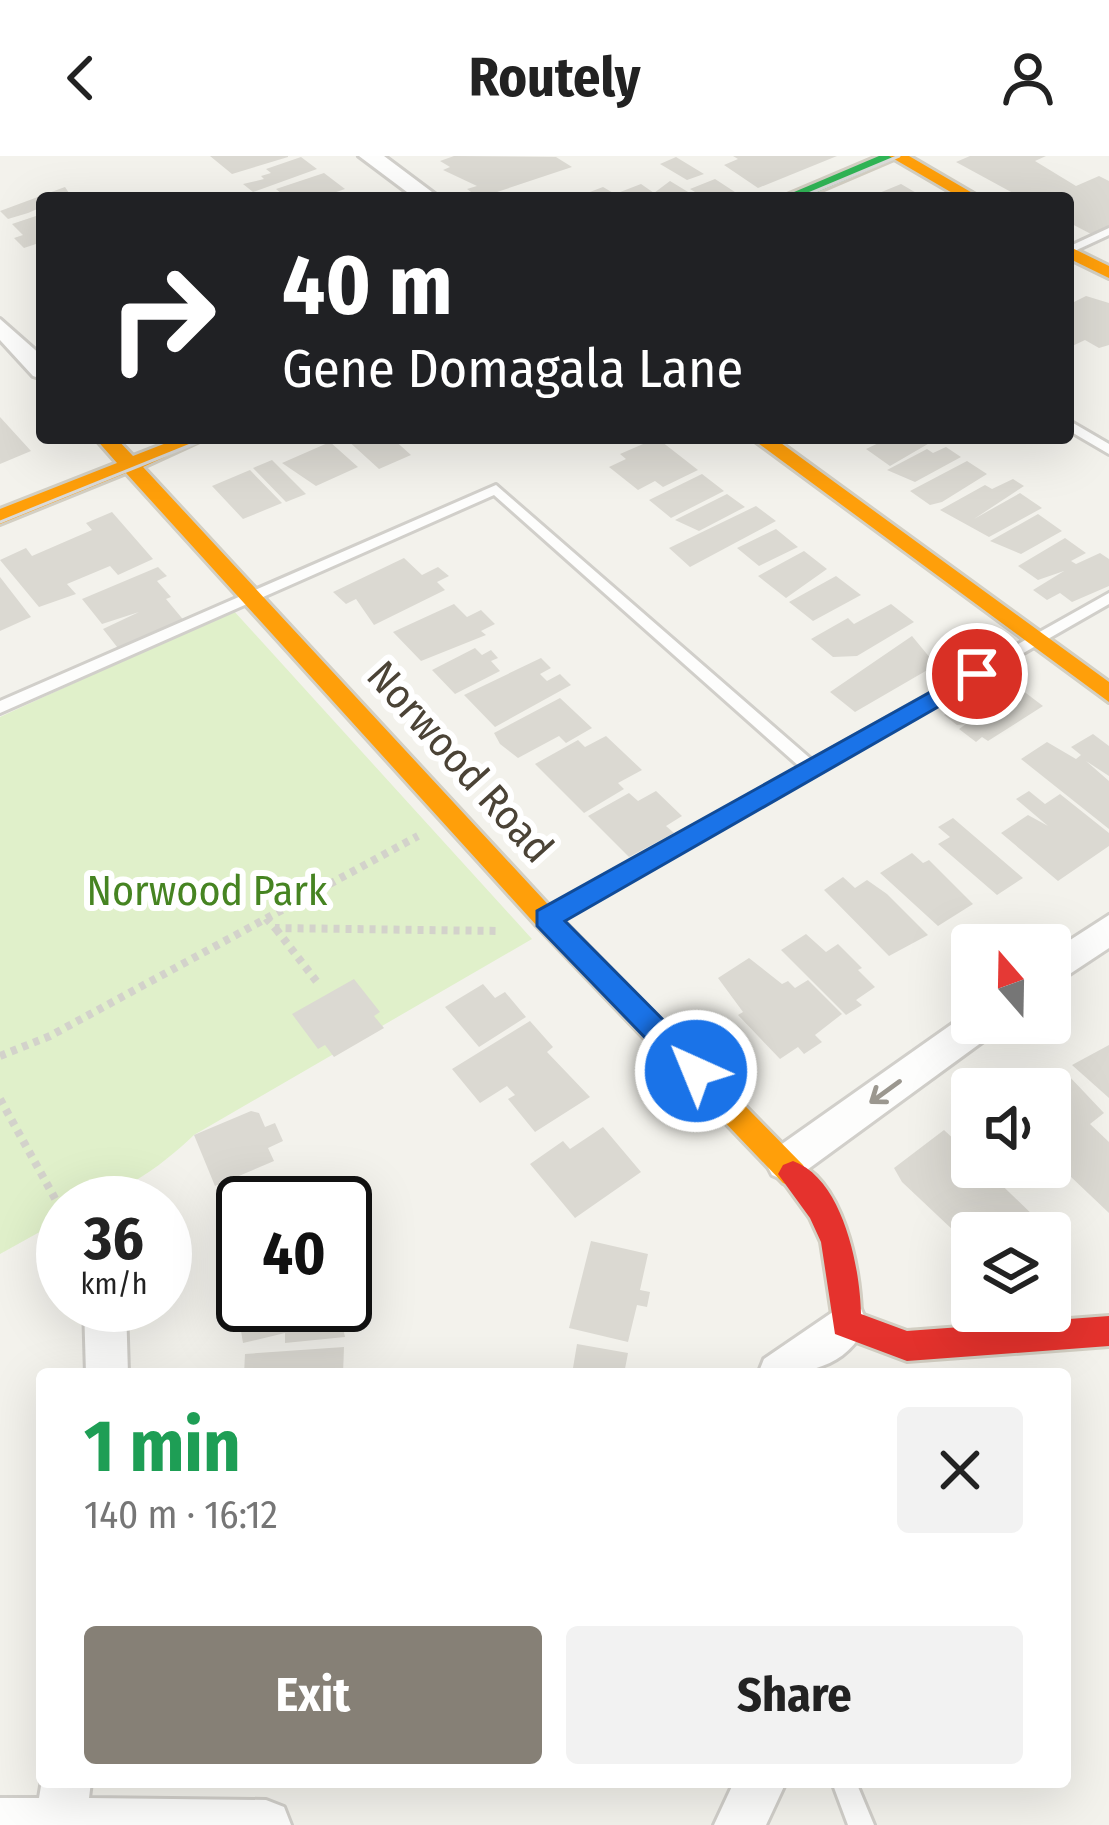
<!DOCTYPE html>
<meta charset="utf-8">
<style>
:root{--surface:#fff;--page:#f2f2f2;--text:#222;--muted:#767676;--accent:#868076}
body{margin:0;font-family:"Fira Sans Condensed",sans-serif;background:var(--page);color:var(--text);height:100vh;display:flex;flex-direction:column;font-size:45px;white-space:nowrap}
*{box-sizing:border-box;margin:0}
p{font-size:39px;color:var(--muted)}
.icon{flex:none;width:66px;height:66px;fill:none;stroke:currentColor;stroke-width:2;stroke-linecap:round;stroke-linejoin:round}
.map{position:relative;flex:1;overflow:hidden}
.sheet{position:absolute;left:36px;top:1212px;width:1035px;height:420px;display:flex;flex-direction:column;background:var(--surface);border-radius:12px;box-shadow:0 12px 48px #0002}
.sheet>*{flex:none}
.guide{position:absolute;left:36px;top:36px;width:1038px;height:252px;border-radius:12px;box-shadow:0 12px 48px #0002;background:#202124;color:#fff;overflow:hidden}
.needle{width:78px;rotate:340deg}
.buttons{position:absolute;left:951px;top:768px;display:grid;gap:24px}
.buttons a{display:grid;place-items:center;width:120px;height:120px;border-radius:12px;background:var(--surface);box-shadow:0 12px 48px #0002;font-size:60px}
.speed{position:absolute;left:36px;top:1020px;display:flex;gap:24px;font-size:60px;font-weight:700;text-align:center}
.speed>*{display:grid;place-content:center;width:156px;height:156px;border-radius:50%;background:var(--surface);box-shadow:0 12px 48px #0002;line-height:1}
.speed small{font-size:30px;font-weight:400}
.speed .limit{border:6px solid #111;border-radius:18px;background:#fff;color:#111}
.pin{position:absolute;display:grid;place-items:center;width:102px;height:102px;color:#fff;margin:-51px;border:6px solid #fff;border-radius:50%;box-shadow:0 3px 12px #0007}
.me{position:absolute;width:132px;margin:-66px;rotate:316deg;stroke-linejoin:round;filter:drop-shadow(0 0 9px #0008)}
.turn{display:flex;align-items:center;gap:42px;height:252px;padding:0 48px;font-size:54px}
.turn .icon{width:156px;height:156px;stroke-width:2.5}
.turn b{display:block;font-size:84px;line-height:102px}
.round{display:grid;place-items:center;flex:none;width:126px;height:126px;border-radius:12px;background:var(--page)}
.headline{display:flex;align-items:center;justify-content:space-between;height:204px;padding:0 48px}
h1{font-size:72px;font-weight:700;line-height:90px;color:#1e9e55}
.cta{display:flex;gap:24px;margin-top:auto;padding:24px 48px}
.cta a{flex:1;height:138px;border-radius:12px;background:var(--accent);color:#fff;font-size:48px;font-weight:700;line-height:138px;text-align:center}
.cta a+a{background:var(--page);color:var(--text)}
header{display:flex;justify-content:space-between;align-items:center;height:156px;padding:0 48px;background:var(--surface);font-size:54px;font-weight:700}
.map>svg:first-child{display:block}
.green{fill:#e0f0ca}
.building{fill:#dbd9d2}
.lines{fill:none;stroke-linecap:round;stroke-linejoin:round}
.lane-casing{stroke:#d1cfca;stroke-width:6}
.street-casing{stroke:#d1cfca;stroke-width:6}
.fast-casing{stroke:#d3cfc3;stroke-width:6}
.slow-casing{stroke:#d3cfc3;stroke-width:6}
.jam-casing{stroke:#d3cfc3;stroke-width:6}
.path{stroke:#d3d2cb;stroke-width:8;stroke-dasharray:6 6;stroke-linecap:butt}
.lane{fill:#fdfdfc;fill-rule:evenodd}
.street{fill:#fdfdfc;fill-rule:evenodd}
.fast{fill:#30b455;fill-rule:evenodd}
.slow{fill:#ff9f0a;fill-rule:evenodd}
.jam{fill:#e5322d;fill-rule:evenodd}
.tram{stroke:#dadad9;stroke-width:3}
.oneway{stroke:#9b978f}
.route{fill:#1a73e8;stroke:#114b97;stroke-width:3}
.labels{text-anchor:middle;dominant-baseline:central;stroke-width:12;stroke-linejoin:round;paint-order:stroke}
.street-label{font-size:42px;fill:#4b4336;stroke:#fff}
.park-label{font-size:42px;fill:#468422;stroke:#fff}
</style>
<header><svg class="icon" aria-label="back" viewBox="0 0 24 24"><path d="M15 5l-7 7 7 7"/></svg>Routely<svg class="icon" aria-label="person" viewBox="0 0 24 24"><circle cx="12" cy="8" r="4"/><path d="M4 21q1-7 8-7t8 7"/></svg></header>
<div class="map">
<svg width="1109" height="1669" viewBox="0 0 1109 1669">
<rect width="100%" height="100%" fill="#f3f2ec"/>
<path class="green" d="M 233,454 L 532,783 L 194,979 C 159,1012 113,1047 63,1047 L 63,1063 L 0,1098 L 0,561 Z"/>
<path class="building" d="M 210,0 L 288,0 L 288,1 L 232,18 Z
M 454,0 L 556,1 L 572,11 L 479,42 L 467,33 L 477,30 L 443,14 L 450,11 L 440,5 Z
M 733,0 L 837,0 L 758,32 L 724,9 L 738,3 Z
M 970,0 L 1046,0 L 1035,5 L 1076,30 L 1099,20 L 1109,25 L 1109,70 L 1091,78 L 1068,66 L 1068,42 L 1022,42 L 956,6 Z
M 301,1 L 317,13 L 253,36 L 243,28 L 264,23 L 261,20 L 271,17 L 266,13 Z
M 676,1 L 704,18 L 687,24 L 660,8 Z
M 324,17 L 345,33 L 319,42 L 271,42 L 282,38 L 276,33 Z
M 715,23 L 738,38 L 705,42 L 690,33 Z
M 670,25 L 698,42 L 574,42 L 603,31 L 615,38 L 641,28 L 654,37 Z
M 901,28 L 925,42 L 867,42 Z
M 65,31 L 71,40 L 42,42 L 42,51 L 28,57 L 8,63 L 0,55 Z
M 42,58 L 42,86 L 24,92 L 14,82 L 23,79 L 12,68 Z
M 1086,140 L 1109,147 L 1109,189 L 1099,192 L 1085,184 L 1068,192 L 1068,149 Z
M 0,261 L 31,295 L 0,308 Z
M 345,282 L 392,282 L 411,299 L 379,313 Z
M 657,282 L 698,314 L 663,331 L 655,325 L 638,334 L 609,311 L 626,303 L 620,298 Z
M 889,282 L 929,282 L 933,285 L 890,310 L 866,293 Z
M 330,286 L 358,311 L 316,330 L 282,307 Z
M 946,291 L 961,301 L 915,326 L 887,314 L 927,293 L 933,297 Z
M 272,304 L 306,338 L 286,346 L 253,312 Z
M 967,305 L 987,318 L 942,346 L 930,349 L 910,335 Z
M 250,314 L 282,347 L 243,363 L 212,330 Z
M 702,318 L 724,335 L 671,362 L 649,344 Z
M 1013,323 L 1024,330 L 974,363 L 1020,337 L 1042,352 L 989,381 L 940,354 L 985,329 L 992,333 Z
M 727,338 L 745,351 L 699,375 L 675,364 Z
M 756,350 L 776,365 L 690,411 L 669,392 Z
M 112,356 L 153,403 L 118,419 L 110,410 L 67,428 L 76,438 L 39,451 L 0,404 L 26,392 L 32,400 L 92,374 L 86,367 Z
M 1038,358 L 1062,375 L 1021,398 L 990,385 Z
M 776,373 L 798,391 L 759,410 L 737,392 Z
M 1065,382 L 1086,397 L 1071,405 L 1076,408 L 1100,397 L 1109,403 L 1109,430 L 1072,446 L 1060,437 L 1047,444 L 1033,434 L 1064,415 L 1038,424 L 1018,410 Z
M 804,395 L 827,413 L 786,442 L 758,420 Z
M 404,402 L 422,419 L 438,411 L 449,420 L 437,426 L 445,434 L 374,469 L 356,443 L 346,448 L 333,436 Z
M 158,411 L 167,420 L 157,425 L 171,441 L 166,443 L 186,467 L 121,496 L 103,473 L 139,456 L 102,468 L 82,443 Z
M 836,420 L 861,439 L 813,465 L 789,446 Z
M 0,421 L 31,461 L 0,475 Z
M 454,448 L 467,461 L 481,454 L 495,468 L 481,475 L 486,479 L 421,505 L 393,476 Z
M 891,448 L 914,466 L 857,500 L 833,501 L 811,483 L 848,462 L 854,468 Z
M 912,480 L 936,509 L 855,556 L 830,536 Z
M 475,492 L 482,499 L 491,494 L 498,502 L 491,505 L 500,515 L 455,538 L 432,514 Z
M 541,502 L 551,512 L 540,518 L 547,525 L 560,518 L 571,529 L 495,571 L 464,539 Z
M 998,516 L 1043,550 L 988,585 L 982,581 L 976,586 L 959,573 L 966,568 L 957,569 L 944,559 Z
M 560,542 L 592,572 L 566,587 L 559,580 L 518,602 L 500,588 L 494,577 Z
M 1093,578 L 1109,590 L 1109,620 L 1086,605 L 1109,625 L 1109,673 L 1021,603 L 1047,586 L 1076,603 L 1081,599 L 1071,591 Z
M 606,580 L 642,614 L 618,627 L 624,633 L 584,657 L 535,608 L 578,584 L 585,591 Z
M 656,635 L 682,660 L 666,670 L 674,677 L 629,701 L 588,660 L 629,637 L 638,645 Z
M 1029,635 L 1045,648 L 1060,638 L 1109,677 L 1109,690 L 1058,725 L 1001,677 L 1028,659 L 1048,670 L 1016,643 Z
M 953,662 L 1023,722 L 997,739 L 938,688 L 950,681 L 938,671 Z
M 912,697 L 923,707 L 929,704 L 973,748 L 938,770 L 880,717 Z
M 843,721 L 855,732 L 867,724 L 887,738 L 928,779 L 889,800 L 824,734 Z
M 806,778 L 826,796 L 838,788 L 862,812 L 858,814 L 875,831 L 856,844 L 862,849 L 846,859 L 781,794 Z
M 749,802 L 782,828 L 788,825 L 795,832 L 808,824 L 842,858 L 815,879 L 822,886 L 804,898 L 798,891 L 780,903 L 738,859 L 743,856 L 718,822 Z
M 354,823 L 380,856 L 374,860 L 384,872 L 334,901 L 325,889 L 318,893 L 292,858 Z
M 483,828 L 495,842 L 505,836 L 526,861 L 479,891 L 445,851 Z
M 530,865 L 553,891 L 547,896 L 590,941 L 535,976 L 508,943 L 515,939 L 507,930 L 480,947 L 452,913 Z
M 1109,889 L 1109,942 L 1072,909 Z
M 1067,918 L 1104,957 L 1090,968 L 1109,986 L 1109,1057 L 1050,1001 L 1050,933 L 1021,933 L 1037,921 L 1050,933 Z
M 251,955 L 259,957 L 265,971 L 275,967 L 283,985 L 268,992 L 274,1005 L 215,1030 L 194,979 Z
M 603,971 L 641,1016 L 575,1062 L 530,1008 L 563,985 L 570,993 Z
M 944,974 L 972,1000 L 972,1011 L 983,1011 L 1037,1063 L 1025,1077 L 972,1077 L 972,1092 L 902,1026 L 894,1012 Z
M 279,1027 L 283,1047 L 243,1047 L 243,1088 L 228,1092 L 219,1043 Z
M 591,1085 L 648,1098 L 640,1134 L 650,1136 L 647,1151 L 637,1149 L 628,1186 L 569,1172 Z
M 243,1113 L 243,1149 L 338,1149 L 345,1181 L 285,1187 L 285,1177 L 243,1187 L 231,1116 Z
M 577,1188 L 628,1197 L 624,1218 L 572,1218 Z
M 344,1191 L 343,1218 L 244,1218 L 245,1198 Z"/>
<g class="lines">
<defs>
<path id="lane" d="M 1109,72 L 1109,79 L 1068,98 L 1068,91 Z
M 1068,264 L 1109,288 L 1109,298 L 1068,274 Z
M 496,329 L 812,604 L 1109,437 L 1109,448 L 546,770 L 537,763 L 540,758 L 800,611 L 494,339 L 0,557 L 0,545 Z
M 832,1626 L 856,1626 L 874,1669 L 848,1669 Z"/>
<path id="street" d="M 359,0 L 384,0 L 440,42 L 415,42 Z
M 0,163 L 42,200 L 42,223 L 33,220 L 0,184 Z
M 1109,759 L 1109,792 L 1050,831 L 1050,797 Z
M 972,854 L 972,867 L 998,867 L 993,878 L 800,1019 L 786,1025 L 772,1019 L 766,1007 L 772,995 Z
M 846,1147 L 861,1153 L 867,1167 C 846,1215 802,1218 758,1218 L 764,1203 Z
M 84,1149 L 126,1149 L 128,1218 L 86,1218 Z
M 42,1624 L 91,1626 L 89,1642 L 266,1644 L 284,1651 L 291,1669 L 0,1669 L 0,1642 L 39,1642 Z
M 734,1626 L 786,1626 L 766,1669 L 714,1669 Z"/>
<path id="fast" d="M 879,0 L 901,0 L 803,42 L 780,42 Z"/>
<path id="slow" d="M 889,0 L 909,0 L 981,42 L 961,42 Z
M 1068,90 L 1109,110 L 1109,122 L 1068,102 Z
M 95,282 L 116,282 L 133,300 L 179,282 L 206,282 L 143,311 L 555,756 L 803,1009 L 808,1018 L 803,1027 L 793,1031 L 783,1027 L 537,770 L 126,317 L 0,368 L 0,353 L 117,307 Z
M 751,282 L 774,282 L 1109,526 L 1109,546 Z"/>
<path id="jam" d="M 793,1005 C 843,1023 860,1111 861,1158 L 907,1175 L 1109,1160 L 1109,1190 L 907,1205 L 835,1178 L 821,1086 L 810,1062 L 778,1018 L 783,1009 Z"/>
</defs>
<use href="#lane" class="lane-casing"/>
<use href="#street" class="street-casing"/>
<use href="#fast" class="fast-casing"/>
<use href="#slow" class="slow-casing"/>
<use href="#jam" class="jam-casing"/>
<path class="path" d="M 266,762 L 275,772 L 500,775
M 276,773 L 317,826
M 0,900 L 50,880 L 418,680
M 0,943 L 63,1057"/>
<use href="#lane" class="lane"/>
<use href="#street" class="street"/>
<use href="#fast" class="fast"/>
<use href="#slow" class="slow"/>
<use href="#jam" class="jam"/>
<path class="tram" d="M 799,42 L 899,0
M 0,366 L 208,282"/>
</g>
<defs><path id="oneway-shaft" d="M-6 0H5M1.5-3L5.5 0L1.5 3" fill="none" stroke-width="1.6" stroke-linecap="round" stroke-linejoin="round" transform="scale(3)"/></defs>
<use class="oneway" href="#oneway-shaft" transform="translate(885 936) rotate(144)"/>
<path class="route" d="M 977,510 L 985,512 L 985,524 L 565,765 L 706,907 L 706,924 L 686,924 L 537,770 L 537,755 Z"/>
<g class="labels">
<g class="street-label">
<text transform="translate(460 606) rotate(48)">Norwood Road</text>
</g>
<g class="park-label">
<text x="207" y="735">Norwood Park</text>
</g>
</g>
</svg>
<div class="buttons">
<a><svg class="needle" viewBox="-14 -14 28 28"><path d="M0-13l5 13h-10z" fill="#e53935"/><path d="M0 13l5-13h-10z" fill="#767676"/></svg></a>
<a><svg class="icon" aria-label="sound" viewBox="0 0 24 24"><path d="M4 9h4l5-4v14l-5-4H4zM17 9q2 3 0 6"/></svg></a>
<a><svg class="icon" aria-label="layers" viewBox="0 0 24 24"><path d="M12 4l9 5-9 5-9-5zM3 14l9 5 9-5"/></svg></a>
</div>
<div class="speed"><div>36<small>km/h</small></div><div class="limit">40</div></div>
<div class="pin" style="left:977px;top:518px;background:#d93025"><svg class="icon" aria-label="arrive" viewBox="0 0 24 24"><path d="M6 21V4h12l-3 4 3 4H6"/></svg></div>
<svg class="me" style="left:696px;top:915px" viewBox="-20 -20 40 40"><circle r="17" fill="#1a73e8" stroke="#fff" stroke-width="3"/><path d="M0-11L8 9 0 5-8 9z" fill="#fff"/></svg>
<div class="guide">
<div class="turn"><svg class="icon" aria-label="right" viewBox="0 0 24 24"><path d="M7 20v-9h11M14 6l5 5-5 5"/></svg><div><b>40 m</b>Gene Domagala Lane</div></div>
</div>
<section class="sheet">
<div class="headline"><div><h1>1 min</h1><p>140 m · 16:12</p></div><a class="round"><svg class="icon" aria-label="close" viewBox="0 0 24 24"><path d="M6 6l12 12M18 6L6 18"/></svg></a></div>
<div class="cta"><a>Exit</a><a>Share</a></div>
</section>
</div>
